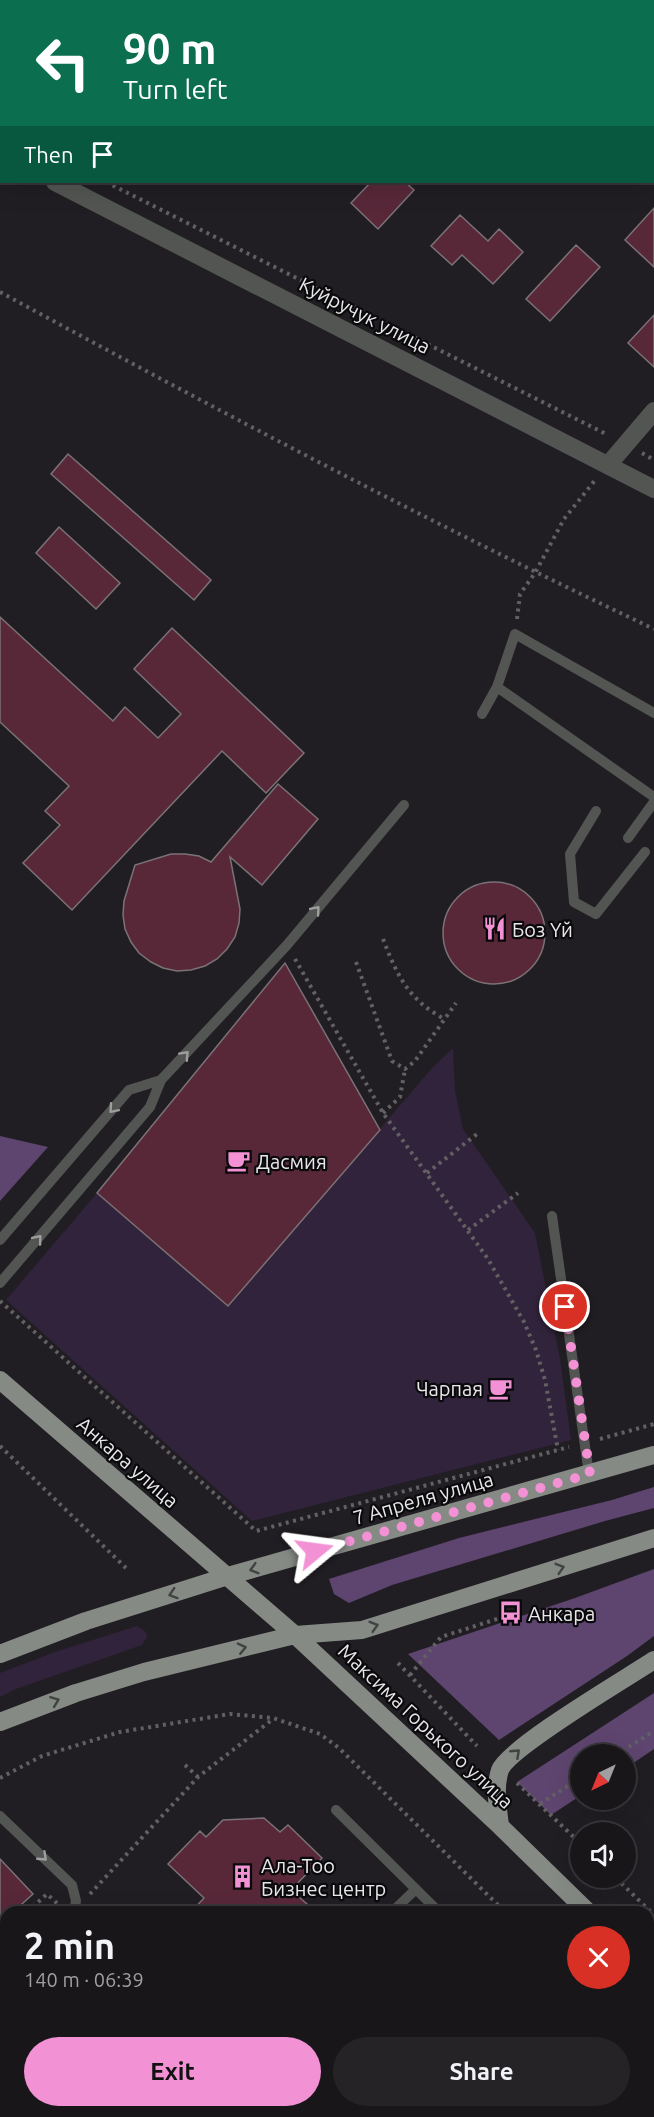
<!DOCTYPE html>
<meta charset="utf-8">
<style>
:root{--surface:#19161a;--page:#262327;--text:#f1f3f6;--muted:#9f9fa2;--line:#373539;--accent:#f391d5}
body{margin:0;font-family:Ubuntu,sans-serif;background:var(--page);color:var(--text);height:100vh;display:flex;flex-direction:column;font-size:22px;white-space:nowrap}
*{box-sizing:border-box;margin:0}
p{font-size:20px;color:var(--muted)}
.icon{flex:none;width:33px;height:33px;fill:none;stroke:currentColor;stroke-width:2;stroke-linecap:round;stroke-linejoin:round}
.map{position:relative;flex:1;overflow:hidden}
.drawer{position:absolute;left:0px;top:1906px;width:654px;height:212px;display:flex;flex-direction:column;background:var(--surface);border-radius:18px 18px 0 0;box-shadow:0 6px 24px #0002,0 0 0 2px var(--line)}
.drawer>*{flex:none}
.guide{position:absolute;left:0px;top:0px;width:654px;height:183px;box-shadow:0 6px 24px #0002,0 0 0 2px var(--line);background:#0b6e4f;color:#fff;overflow:hidden}
.needle{width:39px;rotate:223deg}
.buttons{position:absolute;left:570px;top:1744px;display:grid;gap:12px}
.buttons a{display:grid;place-items:center;width:66px;height:66px;border-radius:50%;background:var(--surface);box-shadow:0 6px 24px #0002,0 0 0 2px var(--line);font-size:30px}
.pin{position:absolute;display:grid;place-items:center;width:51px;height:51px;color:#fff;margin:-26px;border:3px solid #fff;border-radius:50%;box-shadow:0 2px 6px #0007}
.me{position:absolute;width:66px;margin:-33px;rotate:74deg;stroke-linejoin:round;filter:drop-shadow(0 0 4px #0008)}
.turn{display:flex;align-items:center;gap:21px;height:126px;padding:0 24px;font-size:27px}
.turn .icon{width:78px;height:78px;stroke-width:2.5}
.turn b{display:block;font-size:42px;line-height:51px}
.then{display:flex;align-items:center;height:57px;padding:0 24px;background:#0003;gap:12px;font-size:22px}
.round{display:grid;place-items:center;flex:none;width:63px;height:63px;border-radius:32px;background:var(--page)}
.head{display:flex;align-items:center;justify-content:space-between;height:102px;padding:0 24px}
h1{font-size:36px;font-weight:700;line-height:45px}
.primary-button{display:flex;gap:12px;margin-top:auto;padding:12px 24px}
.primary-button a{flex:1;height:69px;border-radius:36px;background:var(--accent);color:#111;font-size:24px;font-weight:700;line-height:69px;text-align:center}
.primary-button a+a{background:var(--page);color:var(--text)}
.map>svg:first-child{display:block}
.green{fill:#31233b}
.forest{fill:#5e456f}
.building{fill:#582839;stroke:#7b7275;stroke-width:1.5}
.lines{fill:none;stroke-linecap:round;stroke-linejoin:round}
.path{stroke:#636064;stroke-width:4;stroke-dasharray:3 4.5;stroke-linecap:butt}
.service{stroke:#525552;stroke-width:10}
.minor{stroke:#525552;stroke-width:18}
.tertiary{stroke:#525552;stroke-width:18}
.primary{stroke:#858a85;stroke-width:18}
.oneway{stroke:#9e9e9e}
.oneway2{stroke:#414342}
.route{stroke:#f391d5;stroke-width:10;stroke-dasharray:0 18}
.labels{text-anchor:middle;dominant-baseline:central;stroke-width:4.5;stroke-linejoin:round;paint-order:stroke}
.street-label{font-size:20px;fill:#e9e7ea;stroke:#0a090b}
.poi-label{font-size:20px;fill:#e9e7ea;stroke:#0a090b;text-anchor:start}
</style>
<div class="map">
<svg width="654" height="2117" viewBox="0 0 654 2117">
<rect width="100%" height="100%" fill="#211e23"/>
<path class="green" d="M 453,1048 L 455,1091 L 463,1129 L 535,1233 L 560,1359 L 571,1440 L 252,1521 L 6,1300 L 97,1193 L 228,1306 L 432,1068 Z
M 137,1626 L 146,1632 L 147,1637 L 142,1645 L 16,1689 L 0,1697 L 0,1673 L 55,1652 Z"/>
<path class="forest" d="M 0,1136 L 48,1147 L 0,1201 Z
M 654,1487 L 654,1508 L 605,1521 L 392,1585 L 349,1603 L 334,1594 L 329,1579 L 459,1538 L 612,1500 Z
M 654,1569 L 654,1636 L 627,1656 L 499,1740 L 408,1654 L 575,1598 Z
M 654,1693 L 654,1749 L 626,1768 L 626,1755 L 580,1755 L 580,1796 L 551,1815 L 517,1782 Z"/>
<path class="building" d="M 371,182 L 405,182 L 414,190 L 378,229 L 351,203 Z
M 654,208 L 654,267 L 625,240 Z
M 460,215 L 488,241 L 499,229 L 523,252 L 493,284 L 462,255 L 452,265 L 431,246 Z
M 576,245 L 600,267 L 550,321 L 526,299 Z
M 654,315 L 654,367 L 628,343 Z
M 68,454 L 211,580 L 194,600 L 51,474 Z
M 59,527 L 120,583 L 96,609 L 36,553 Z
M 0,617 L 113,721 L 125,707 L 158,738 L 181,714 L 134,669 L 172,628 L 304,753 L 266,793 L 222,751 L 72,910 L 23,863 L 60,825 L 45,811 L 69,786 L 0,722 Z
M 278,784 L 318,819 L 262,885 L 230,857 L 240,909 L 239,923 L 235,937 L 227,949 L 217,959 L 205,966 L 191,970 L 177,971 L 163,968 L 151,962 L 139,953 L 131,942 L 125,929 L 123,915 L 124,901 L 135,865 L 171,854 L 185,854 L 199,856 L 211,862 Z
M443 933a51 51 0 1 1 102 0a51 51 0 1 1-102 0Z
M 285,963 L 380,1130 L 228,1306 L 97,1193 Z
M 264,1818 L 280,1832 L 288,1825 L 322,1858 L 291,1890 L 316,1912 L 191,1912 L 204,1898 L 168,1864 L 200,1831 L 206,1837 L 223,1820 Z
M 0,1859 L 33,1894 L 13,1912 L 6,1912 L 6,1920 L 0,1925 Z"/>
<g class="lines">
<path class="path" d="M 0,128 L 2,129
M 106,182 L 608,435
M 0,292 C 215,409 432,524 654,629
M 642,453 L 654,460
M 517,619 L 520,594 L 535,573 L 564,519 L 596,479
M 383,939 C 392,962 401,985 420,1002 C 427,1009 436,1014 444,1019
M 295,959 L 383,1113 L 488,1259 L 524,1322 L 536,1350 L 545,1380 L 558,1450
M 356,962 L 392,1061 L 405,1069 L 415,1061 L 456,1003
M 383,1113 L 400,1097 L 405,1069
M 427,1173 L 477,1134
M 468,1230 L 518,1193
M 0,1301 L 256,1531 L 569,1447
M 600,1439 L 654,1424
M 0,1446 L 126,1568
M 398,1663 L 477,1746
M 410,1675 L 441,1637 L 500,1618
M 616,1755 L 654,1731
M 185,1765 L 198,1777
M 0,1778 L 42,1756 L 120,1732 L 230,1714 L 273,1718 L 320,1734 L 339,1748 L 505,1912
M 517,1783 L 580,1843
M 540,1804 L 580,1778
M 616,1878 L 654,1915
M 90,1894 L 198,1777 L 273,1719
M 27,1912 L 47,1894 L 60,1906
M 0,1939 L 6,1932
M 648,2054 L 654,2060"/>
<path class="service" d="M 497,687 L 654,797
M 482,714 L 497,687 L 515,634 L 654,713
M 596,811 L 570,854 L 574,902 L 596,914 L 645,852
M 628,838 L 654,802
M 552,1216 L 589,1474
M 0,1240 L 129,1090 L 161,1080
M 0,1283 L 150,1107 L 161,1080 L 287,945 L 404,805
M 336,1810 L 439,1912
M 0,1816 L 72,1885 L 76,1901 L 74,1912
M 392,1912 L 416,1889
M 0,1999 L 6,1992
M 648,2022 L 654,2016
M 0,2069 L 6,2075
M 45,2112 L 50,2117
M 558,2112 L 563,2117
M 642,2112 L 647,2117
M 393,2117 L 397,2112
M 485,2117 L 490,2112"/>
<path class="minor" d="M 353,0 L 355,2
M 467,2 L 470,2
M 652,154 L 654,156
M 608,465 L 654,411"/>
<path class="tertiary" d="M 0,153 L 2,154
M 55,182 L 654,489"/>
<path class="primary" d="M 0,1380 L 295,1635 L 500,1826 L 588,1912
M 0,1654 L 86,1621 L 228,1576 L 654,1455
M 0,1722 L 76,1693 L 144,1672 L 295,1635 L 362,1630 L 654,1538
M 500,1826 C 498,1808 494,1788 500,1770 C 509,1747 627,1678 654,1660
M 648,1972 L 654,1978"/>
</g>
<defs><path id="oneway-chevron" d="M-2-3.5L2.5 0L-2 3.5" fill="none" stroke-width="1.6" stroke-linecap="round" stroke-linejoin="round" transform="scale(1.5)"/></defs>
<g class="oneway">
<use href="#oneway-chevron" transform="translate(316 910) rotate(-50)"/>
<use href="#oneway-chevron" transform="translate(185 1055) rotate(-47)"/>
<use href="#oneway-chevron" transform="translate(113 1109) rotate(131)"/>
<use href="#oneway-chevron" transform="translate(38 1239) rotate(-50)"/>
<use href="#oneway-chevron" transform="translate(43 1857) rotate(43)"/>
</g>
<g class="oneway2">
<use href="#oneway-chevron" transform="translate(560 1568) rotate(-17)"/>
<use href="#oneway-chevron" transform="translate(254 1569) rotate(164)"/>
<use href="#oneway-chevron" transform="translate(173 1594) rotate(162)"/>
<use href="#oneway-chevron" transform="translate(374 1626) rotate(-17)"/>
<use href="#oneway-chevron" transform="translate(242 1648) rotate(-13)"/>
<use href="#oneway-chevron" transform="translate(55 1701) rotate(-21)"/>
<use href="#oneway-chevron" transform="translate(516 1753) rotate(-43)"/>
</g>
<g class="lines">
<path class="route" d="M 315,1551 L 590,1474 L 565,1307"/>
</g>
<defs>
<symbol id="restaurant-bare" viewBox="-9 -9 18 18"><path d="M-5-6h1v4h1v-4h1v4h1v-4h1v5L-1.5 .5V6h-2V.5L-5-1ZM5-6V6H3V1.5H1.5Q1.5-4 5-6Z" fill="#f391d5" stroke="#0a090b" stroke-width="2.5" paint-order="stroke"/></symbol>
<symbol id="cafe-bare" viewBox="-9 -9 18 18"><path d="M-5.5-4.5H6V0H3Q3 3.5 0 3.5H-2.5Q-5.5 3.5-5.5 0ZM3-3.2v2h1.7v-2ZM-6 4.5H4V6H-6Z" fill="#f391d5" stroke="#0a090b" stroke-width="2.5" paint-order="stroke"/></symbol>
<symbol id="bus-bare" viewBox="-9 -9 18 18"><path d="M-5-6H5V4H4V6H2V4H-2V6H-4V4H-5ZM-3.5-4V0h7V-4ZM-3.5 1.2v1.5H-2V1.2ZM2 1.2v1.5H3.5V1.2Z" fill="#f391d5" stroke="#0a090b" stroke-width="2.5" paint-order="stroke"/></symbol>
<symbol id="building-bare" viewBox="-9 -9 18 18"><path d="M-4-6H4V6H1V3H-1V6H-4ZM-2.5-4.3h1.7v1.8h-1.7ZM.8-4.3h1.7v1.8H.8ZM-2.5-1h1.7V.8h-1.7ZM.8-1h1.7V.8H.8Z" fill="#f391d5" stroke="#0a090b" stroke-width="2.5" paint-order="stroke"/></symbol>
</defs>
<g fill-rule="evenodd">
<use href="#restaurant-bare" x="478" y="912" width="33" height="33"/>
<use href="#cafe-bare" x="222" y="1144" width="33" height="33"/>
<use href="#cafe-bare" x="484" y="1372" width="33" height="33"/>
<use href="#bus-bare" x="494" y="1596" width="33" height="33"/>
<use href="#building-bare" x="226" y="1860" width="33" height="33"/>
</g>
<g class="labels">
<g class="street-label">
<text transform="translate(365 315) rotate(27)">Куйручук улица</text>
<text transform="translate(128 1462) rotate(41)">Анкара улица</text>
<text transform="translate(423 1498) rotate(-16)">7 Апреля улица</text>
<text transform="translate(426 1726) rotate(43)">Максима Горького улица</text>
</g>
<g class="poi-label">
<text x="512" y="929">Боз Үй</text>
<text x="256" y="1161">Дасмия</text>
<text x="483" y="1388" text-anchor="end">Чарпая</text>
<text x="528" y="1613">Анкара</text>
<text x="261" y="1865">Ала-Тоо<tspan x="261" dy="23">Бизнес центр</tspan></text>
</g>
</g>
</svg>
<div class="buttons">
<a><svg class="needle" viewBox="-14 -14 28 28"><path d="M0-13l5 13h-10z" fill="#e53935"/><path d="M0 13l5-13h-10z" fill="#9f9fa2"/></svg></a>
<a><svg class="icon" aria-label="sound" viewBox="0 0 24 24"><path d="M4 9h4l5-4v14l-5-4H4zM17 9q2 3 0 6"/></svg></a>
</div>
<div class="pin" style="left:565px;top:1307px;background:#d93025"><svg class="icon" aria-label="arrive" viewBox="0 0 24 24"><path d="M6 21V4h12l-3 4 3 4H6"/></svg></div>
<svg class="me" style="left:315px;top:1551px" viewBox="-20 -20 40 40"><path d="M0-17L14 15 0 8-14 15z" fill="#f391d5" stroke="#fff" stroke-width="4"/></svg>
<div class="guide">
<div class="turn"><svg class="icon" aria-label="left" viewBox="0 0 24 24"><path d="M17 20v-9H6M10 6l-5 5 5 5"/></svg><div><b>90 m</b>Turn left</div></div>
<div class="then">Then<svg class="icon" aria-label="arrive" viewBox="0 0 24 24"><path d="M6 21V4h12l-3 4 3 4H6"/></svg></div>
</div>
<section class="drawer">
<div class="head"><div><h1>2 min</h1><p>140 m · 06:39</p></div><a class="round" style="background:#d93025;color:#fff"><svg class="icon" aria-label="close" viewBox="0 0 24 24"><path d="M6 6l12 12M18 6L6 18"/></svg></a></div>
<div class="primary-button"><a>Exit</a><a>Share</a></div>
</section>
</div>
